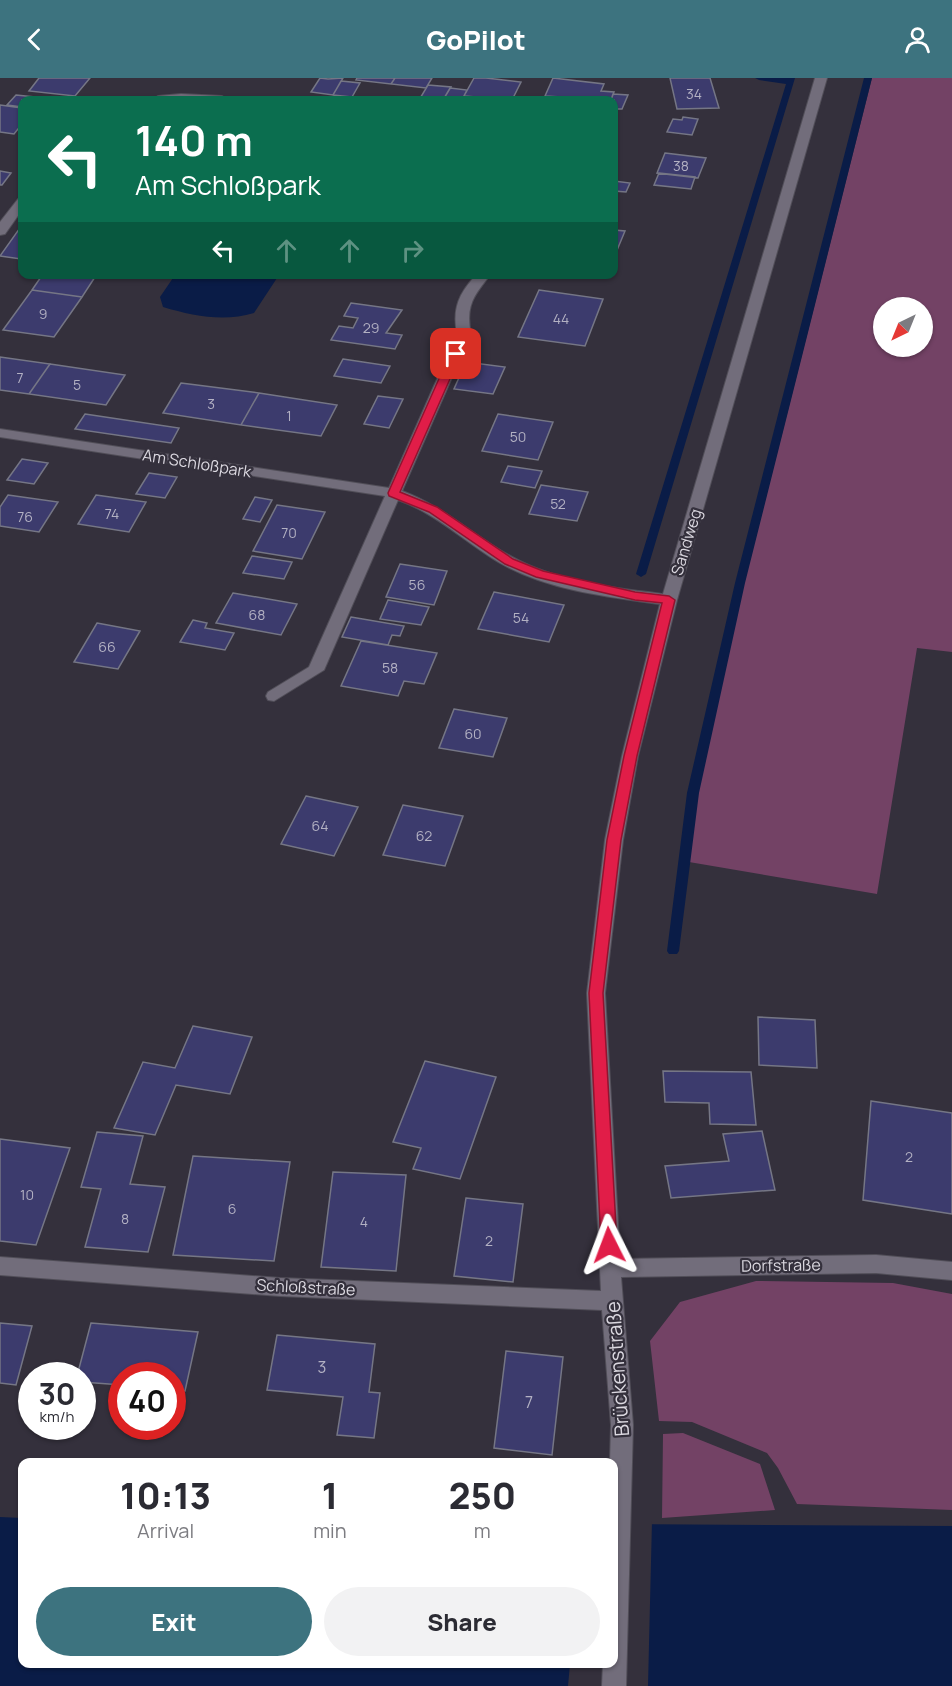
<!DOCTYPE html>
<meta charset="utf-8">
<style>
:root{--surface:#fff;--page:#f2f2f3;--text:#2b2b33;--muted:#7c7c81;--accent:#3d737f}
body{margin:0;font-family:Manrope,sans-serif;background:var(--page);color:var(--text);height:100vh;display:flex;flex-direction:column;font-size:22px;white-space:nowrap}
*{box-sizing:border-box;margin:0}
p{font-size:20px;color:var(--muted)}
.icon{flex:none;width:33px;height:33px;fill:none;stroke:currentColor;stroke-width:2;stroke-linecap:round;stroke-linejoin:round}
.map{position:relative;flex:1;overflow:hidden}
.side{position:absolute;left:18px;top:1380px;width:600px;height:210px;display:flex;flex-direction:column;background:var(--surface);border-radius:12px;box-shadow:0 2px 4px #0004}
.side>*{flex:none}
.top-card{position:absolute;left:18px;top:18px;width:600px;height:183px;border-radius:12px;box-shadow:0 2px 4px #0004;background:#0b6e4f;color:#fff;overflow:hidden}
.needle{width:39px;rotate:223deg}
.buttons{position:absolute;left:873px;top:219px;display:grid;gap:12px}
.buttons a{display:grid;place-items:center;width:60px;height:60px;border-radius:50%;background:var(--surface);box-shadow:0 2px 4px #0004;font-size:30px}
.speed{position:absolute;left:18px;top:1284px;display:flex;gap:12px;font-size:30px;font-weight:700;text-align:center}
.speed>*{display:grid;place-content:center;width:78px;height:78px;border-radius:50%;background:var(--surface);box-shadow:0 2px 4px #0004;line-height:1}
.speed small{font-size:15px;font-weight:400}
.speed .limit{border:9px solid #d22;background:#fff;color:#111}
.pin{position:absolute;display:grid;place-items:center;width:51px;height:51px;color:#fff;margin:-26px;border-radius:12px;box-shadow:0 3px 9px #0006}
.me{position:absolute;width:66px;margin:-33px;rotate:357deg;stroke-linejoin:round;filter:drop-shadow(0 0 4px #0008)}
.turn{display:flex;align-items:center;gap:21px;height:126px;padding:0 18px;font-size:27px}
.turn .icon{width:78px;height:78px;stroke-width:2.5}
.turn b{display:block;font-size:42px;line-height:51px}
.lanes{display:flex;align-items:center;height:57px;padding:0 18px;background:#0003;justify-content:center;gap:30px;direction:ltr}
.lanes .off{opacity:.35}
.eta{display:flex;justify-content:space-evenly;align-items:center;height:102px;text-align:center}
.eta b{font-size:36px;font-weight:800;line-height:42px}
.action{display:flex;gap:12px;margin-top:auto;padding:12px 18px}
.action a{flex:1;height:69px;border-radius:36px;background:var(--accent);color:#fff;font-size:24px;font-weight:800;line-height:69px;text-align:center}
.action a+a{background:var(--page);color:var(--text)}
header{display:flex;justify-content:space-between;align-items:center;height:78px;padding:0 18px;background:var(--accent);color:#fff;font-size:27px;font-weight:800}
.map>svg:first-child{display:block}
.green{fill:#734265;fill-rule:evenodd}
.water{fill:#0a1c47}
.pier{fill:#34303c}
.lines{fill:none;stroke-linecap:round;stroke-linejoin:round}
.stream{fill:#0a1c47;fill-rule:evenodd}
.building{fill:#3c3b6d;stroke:#757685;stroke-width:1.5}
.minor-casing{stroke:#514e58;stroke-width:2}
.minor{fill:#726d7b;fill-rule:evenodd}
.route{fill:#e11d48;stroke:#92132f;stroke-width:1.5}
.labels{text-anchor:middle;dominant-baseline:central;stroke-width:4.5;stroke-linejoin:round;paint-order:stroke}
.number-label{font-size:14px;fill:#b3b1c3}
.street-label{font-size:16px;fill:#dbd8e0;stroke:#34303c}
.near-number-label{font-size:16px;fill:#b3b1c3}
.near-street-label{font-size:20px;fill:#dbd8e0;stroke:#34303c}
</style>
<header><svg class="icon" aria-label="back" viewBox="0 0 24 24"><path d="M15 5l-7 7 7 7"/></svg>GoPilot<svg class="icon" aria-label="person" viewBox="0 0 24 24"><circle cx="12" cy="8" r="4"/><path d="M4 21q1-7 8-7t8 7"/></svg></header>
<div class="map">
<svg width="952" height="1608" viewBox="0 0 952 1608">
<rect width="100%" height="100%" fill="#34303c"/>
<path class="green" d="M 872,0 L 952,0 L 952,574 L 917,570 L 877,816 L 689,784 L 697,718 L 744,506 ZM 884,230 L 922,230 L 922,268 L 884,268 Z
M 756,1203 L 893,1205 L 952,1216 L 952,1432 L 797,1426 L 778,1390 L 767,1375 L 692,1344 L 659,1343 L 650,1263 L 680,1224 Z
M 683,1355 L 760,1386 L 775,1432 L 662,1440 L 663,1356 Z"/>
<path class="water" d="M 175,197 L 175,196 L 279,197 L 254,235 C 224,244 193,238 163,229 L 160,219 Z
M 0,1439 L 22,1440 L 22,1586 L 614,1586 L 614,1446 L 952,1448 L 952,1608 L 0,1608 Z"/>
<path class="pier" d="M 614,1443 L 652,1443 L 648,1608 L 568,1608 L 570,1586 L 614,1586 Z"/>
<g class="lines">
<path class="stream" d="M 755,0 L 795,0 L 646,496 L 641,499 L 636,496 L 786,6 L 759,2 Z
M 864,0 L 872,0 L 745,505 L 699,715 L 679,873 L 677,876 L 669,876 L 667,873 L 687,715 L 735,505 Z"/>
</g>
<path class="building" d="M 39,0 L 90,0 L 75,18 L 29,13 Z
M 320,0 L 328,1 L 343,0 L 333,17 L 311,14 Z
M 357,0 L 395,0 L 391,6 L 356,2 Z
M 395,0 L 432,0 L 426,10 L 391,6 Z
M 474,0 L 486,0 L 521,4 L 512,22 L 464,18 Z
M 553,0 L 604,6 L 601,13 L 614,14 L 611,22 L 545,18 Z
M 670,0 L 710,0 L 719,30 L 677,31 Z
M 341,3 L 360,5 L 352,19 L 333,17 Z
M 428,7 L 451,9 L 443,22 L 419,22 Z
M 450,10 L 467,12 L 464,18 L 472,19 L 470,22 L 443,22 Z
M 613,16 L 628,17 L 622,31 L 614,31 L 614,22 L 611,22 Z
M 16,17 L 55,21 L 22,22 L 22,29 L 7,27 Z
M 0,27 L 22,30 L 22,46 L 14,56 L 0,54 Z
M 683,39 L 698,41 L 692,57 L 667,54 L 673,41 L 682,42 Z
M 665,75 L 706,80 L 698,100 L 657,95 Z
M 0,93 L 11,95 L 2,107 L 0,107 Z
M 659,95 L 695,99 L 691,111 L 654,107 Z
M 614,103 L 630,105 L 626,114 L 614,113 Z
M 22,147 L 22,179 L 21,181 L 0,178 Z
M 614,152 L 625,153 L 615,177 L 614,177 Z
M 43,196 L 97,196 L 82,219 L 32,212 Z
M 32,212 L 82,219 L 54,259 L 3,252 Z
M 539,212 L 603,221 L 585,268 L 518,259 Z
M 351,225 L 402,232 L 386,255 L 402,257 L 395,271 L 331,262 L 339,248 L 353,250 L 358,240 L 344,238 Z
M 0,279 L 50,286 L 29,316 L 0,312 Z
M 343,281 L 390,288 L 381,305 L 334,298 Z
M 466,284 L 505,289 L 493,316 L 454,311 Z
M 50,286 L 125,297 L 106,327 L 29,316 Z
M 181,305 L 259,315 L 241,347 L 163,335 Z
M 259,315 L 337,327 L 321,358 L 241,347 Z
M 378,318 L 403,321 L 389,350 L 364,346 Z
M 85,336 L 179,350 L 171,365 L 75,351 Z
M 498,336 L 553,344 L 538,382 L 482,373 Z
M 22,381 L 48,385 L 34,406 L 7,402 Z
M 508,388 L 542,393 L 535,410 L 501,404 Z
M 149,395 L 177,399 L 165,420 L 136,416 Z
M 541,407 L 588,414 L 577,443 L 529,436 Z
M 8,417 L 58,424 L 39,454 L 0,448 L 0,429 Z
M 96,417 L 146,424 L 129,454 L 78,446 Z
M 255,419 L 272,422 L 260,444 L 243,441 Z
M 277,427 L 325,434 L 302,481 L 253,473 Z
M 252,478 L 292,484 L 284,501 L 243,495 Z
M 400,486 L 447,493 L 434,527 L 386,519 Z
M 494,514 L 564,527 L 549,564 L 478,551 Z
M 233,515 L 297,526 L 281,557 L 216,545 Z
M 388,522 L 429,529 L 421,547 L 380,541 Z
M 351,539 L 404,548 L 400,558 L 392,557 L 388,567 L 342,559 Z
M 193,542 L 207,545 L 205,550 L 234,555 L 225,572 L 180,564 Z
M 97,545 L 140,553 L 118,591 L 74,584 Z
M 361,563 L 437,575 L 424,606 L 404,603 L 398,618 L 341,608 Z
M 454,631 L 507,640 L 493,679 L 439,670 Z
M 306,718 L 358,729 L 334,778 L 281,766 Z
M 403,727 L 463,738 L 445,788 L 383,777 Z
M 758,939 L 815,942 L 817,990 L 759,987 Z
M 193,948 L 252,959 L 230,1016 L 176,1007 L 155,1057 L 114,1050 L 143,984 L 175,990 Z
M 425,983 L 496,999 L 460,1101 L 413,1091 L 421,1070 L 393,1064 Z
M 663,993 L 751,994 L 756,1047 L 710,1046 L 709,1025 L 665,1024 Z
M 871,1023 L 952,1035 L 952,1136 L 863,1122 Z
M 762,1053 L 775,1112 L 671,1120 L 665,1088 L 729,1083 L 723,1056 Z
M 97,1054 L 143,1058 L 130,1106 L 165,1109 L 148,1174 L 85,1169 L 101,1111 L 81,1109 Z
M 0,1061 L 70,1070 L 36,1167 L 0,1163 Z
M 193,1078 L 290,1084 L 274,1183 L 173,1177 Z
M 333,1094 L 406,1097 L 396,1193 L 321,1189 Z
M 466,1120 L 523,1126 L 513,1204 L 454,1198 Z
M 0,1245 L 32,1248 L 16,1307 L 0,1305 Z
M 91,1245 L 198,1254 L 185,1313 L 172,1312 L 172,1298 L 122,1298 L 122,1307 L 82,1304 L 82,1298 L 77,1298 Z
M 277,1257 L 375,1266 L 369,1314 L 380,1315 L 374,1360 L 337,1357 L 343,1319 L 267,1312 Z
M 506,1273 L 563,1279 L 552,1377 L 494,1370 Z"/>
<g class="lines">
<defs>
<path id="minor" d="M 815,0 L 827,0 L 677,522 L 638,678 L 623,762 L 605,915 L 620,1181 L 876,1177 L 952,1184 L 952,1202 L 876,1195 L 621,1199 L 633,1347 L 626,1608 L 602,1608 L 603,1586 L 614,1586 L 614,1384 L 610,1384 L 611,1347 L 602,1232 L 280,1218 L 0,1197 L 0,1179 L 280,1200 L 601,1213 L 587,915 L 605,762 L 622,678 L 660,526 C 607,519 547,512 500,485 C 466,465 436,435 398,422 L 324,592 L 274,623 L 268,622 L 266,618 L 268,614 L 309,589 L 385,418 L 0,359 L 0,351 L 389,410 L 457,256 C 452,230 459,215 477,196 L 491,196 C 474,217 465,228 471,256 L 402,413 C 443,428 474,458 512,479 C 558,504 612,510 663,516 Z
M 181,16 L 222,18 L 228,22 L 152,22 L 158,18 Z
M 22,120 L 22,132 L 5,156 L 0,157 L 0,144 L 18,121 Z"/>
</defs>
<use href="#minor" class="minor-casing"/>
<use href="#minor" class="minor"/>
</g>
<path class="route" d="M 456,273 L 461,276 L 400,414 L 437,429 L 513,481 L 543,493 L 635,514 L 669,518 L 675,522 L 637,678 L 621,762 L 603,915 L 617,1167 L 615,1172 L 604,1172 L 601,1167 L 589,915 L 607,762 L 624,678 L 662,525 L 635,522 L 536,499 L 505,486 L 429,434 L 389,418 L 388,415 L 450,276 Z"/>
<g class="labels">
<g class="number-label">
<text x="694" y="15">34</text>
<text x="681" y="87">38</text>
<text x="43" y="235">9</text>
<text x="561" y="240">44</text>
<text x="371" y="249">29</text>
<text x="20" y="299">7</text>
<text x="77" y="306">5</text>
<text x="211" y="325">3</text>
<text x="289" y="337">1</text>
<text x="518" y="358">50</text>
<text x="558" y="425">52</text>
<text x="112" y="435">74</text>
<text x="25" y="438">76</text>
<text x="289" y="454">70</text>
<text x="417" y="506">56</text>
<text x="257" y="536">68</text>
<text x="521" y="539">54</text>
<text x="107" y="568">66</text>
<text x="390" y="589">58</text>
<text x="473" y="655">60</text>
<text x="320" y="747">64</text>
<text x="424" y="757">62</text>
<text x="909" y="1078">2</text>
<text x="27" y="1116">10</text>
<text x="232" y="1130">6</text>
<text x="125" y="1140">8</text>
<text x="364" y="1143">4</text>
<text x="489" y="1162">2</text>
</g>
<g class="street-label">
<text transform="translate(197 385) rotate(9)">Am Schloßpark</text>
<text transform="translate(686 464) rotate(-73)">Sandweg</text>
<text transform="translate(781 1187) rotate(-1)">Dorfstraße</text>
<text transform="translate(306 1209) rotate(3)">Schloßstraße</text>
</g>
<g class="near-number-label">
<text x="322" y="1289">3</text>
<text x="529" y="1324">7</text>
</g>
<g class="near-street-label">
<text transform="translate(617 1291) rotate(-94)">Brückenstraße</text>
</g>
</g>
</svg>
<div class="buttons">
<a><svg class="needle" viewBox="-14 -14 28 28"><path d="M0-13l5 13h-10z" fill="#e53935"/><path d="M0 13l5-13h-10z" fill="#7c7c81"/></svg></a>
</div>
<div class="speed"><div>30<small>km/h</small></div><div class="limit">40</div></div>
<div class="pin" style="left:456px;top:276px;background:#d93025"><svg class="icon" aria-label="arrive" viewBox="0 0 24 24"><path d="M6 21V4h12l-3 4 3 4H6"/></svg></div>
<svg class="me" style="left:609px;top:1167px" viewBox="-20 -20 40 40"><path d="M0-17L14 15 0 8-14 15z" fill="#e11d48" stroke="#fff" stroke-width="4"/></svg>
<div class="top-card">
<div class="turn"><svg class="icon" aria-label="left" viewBox="0 0 24 24"><path d="M17 20v-9H6M10 6l-5 5 5 5"/></svg><div><b>140 m</b>Am Schloßpark</div></div>
<div class="lanes"><svg class="icon" aria-label="left" viewBox="0 0 24 24"><path d="M17 20v-9H6M10 6l-5 5 5 5"/></svg><svg class="icon off" aria-label="ahead" viewBox="0 0 24 24"><path d="M12 20V5M6 11l6-6 6 6"/></svg><svg class="icon off" aria-label="ahead" viewBox="0 0 24 24"><path d="M12 20V5M6 11l6-6 6 6"/></svg><svg class="icon off" aria-label="right" viewBox="0 0 24 24"><path d="M7 20v-9h11M14 6l5 5-5 5"/></svg></div>
</div>
<section class="side">
<div class="eta">
<div><b>10:13</b><p>Arrival</p></div>
<div><b>1</b><p>min</p></div>
<div><b>250</b><p>m</p></div>
</div>
<div class="action"><a>Exit</a><a>Share</a></div>
</section>
</div>
